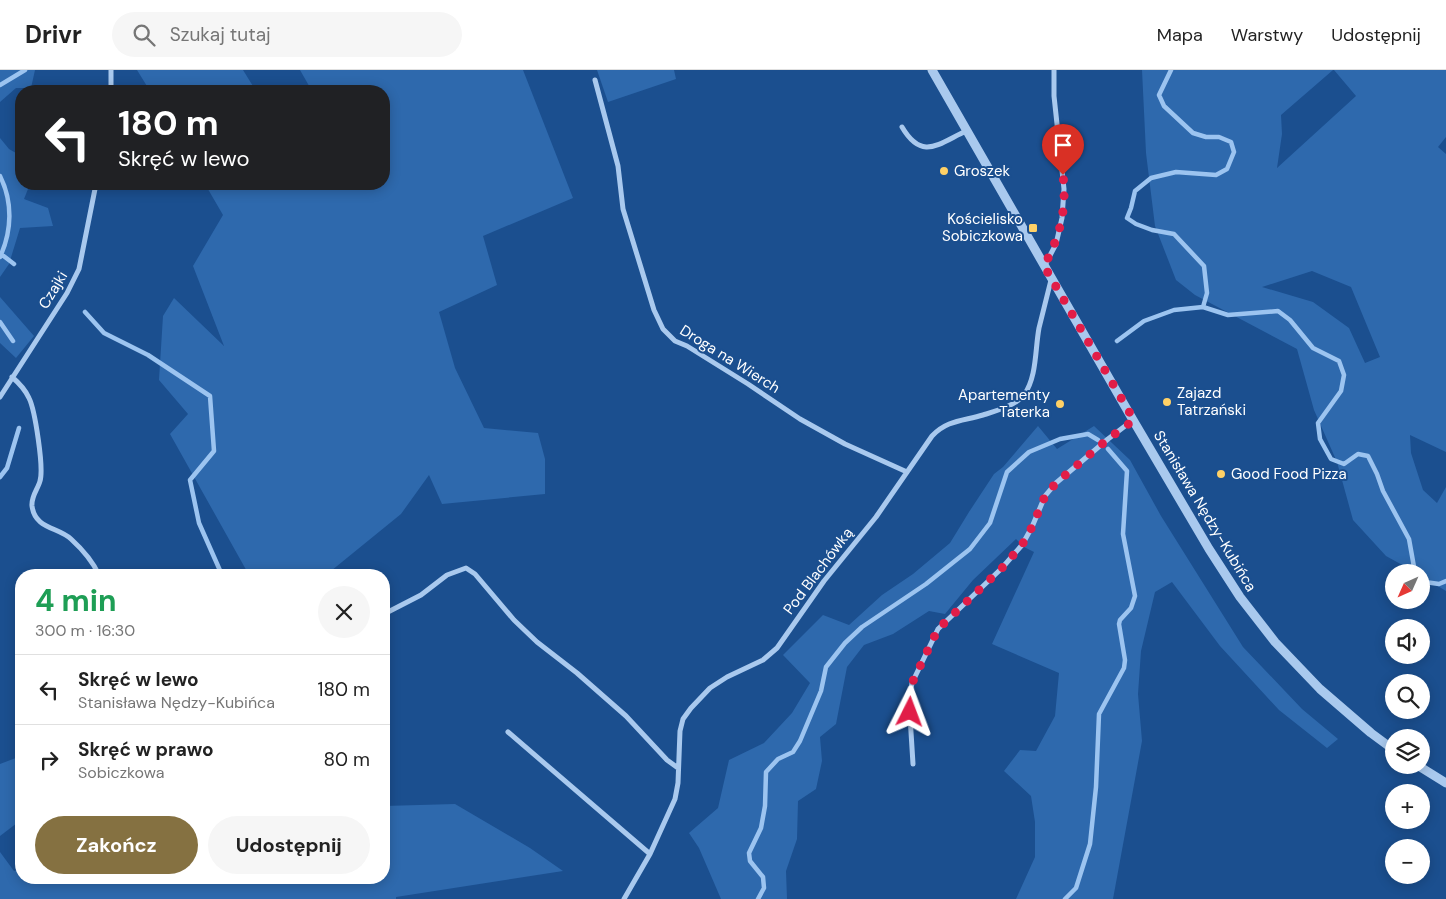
<!DOCTYPE html>
<html lang="pl">
<meta charset="utf-8">
<style>
:root{--surface:#fff;--page:#f6f6f6;--text:#222;--muted:#767676;--line:#e0e0e0;--accent:#857141}
body{margin:0;font-family:"DM Sans",sans-serif;background:var(--page);color:var(--text);height:100vh;display:flex;flex-direction:column;font-size:19px;white-space:nowrap}
*{box-sizing:border-box;margin:0}
p{font-size:16px;color:var(--muted)}
.icon{flex:none;width:28px;height:28px;fill:none;stroke:currentColor;stroke-width:2;stroke-linecap:round;stroke-linejoin:round}
.map{position:relative;flex:1;overflow:hidden}
.details{position:absolute;left:15px;top:499px;width:375px;height:315px;display:flex;flex-direction:column;background:var(--surface);border-radius:20px;box-shadow:0 2px 12px #0003}
.details>*{flex:none}
.hud{position:absolute;left:15px;top:15px;width:375px;height:105px;border-radius:20px;box-shadow:0 2px 12px #0003;background:#202124;color:#fff;overflow:hidden}
.needle{width:32px;rotate:225deg}
.buttons{position:absolute;left:1385px;top:494px;display:grid;gap:10px}
.buttons a{display:grid;place-items:center;width:45px;height:45px;border-radius:50%;background:var(--surface);box-shadow:0 2px 12px #0003;font-size:25px}
.pin{position:absolute;display:grid;place-items:center;width:42px;height:42px;color:#fff;margin:-51px -21px;border-radius:50% 50% 50% 0;rotate:-45deg;box-shadow:0 0 5px #0007}
.pin .icon{rotate:45deg}
.me{position:absolute;width:55px;margin:-28px;rotate:3deg;stroke-linejoin:round;filter:drop-shadow(0 0 4px #0008)}
.turn{display:flex;align-items:center;gap:18px;height:105px;padding:0 20px;font-size:22px}
.turn .icon{width:65px;height:65px;stroke-width:2.5}
.turn b{display:block;font-size:35px;line-height:42px}
.round{display:grid;place-items:center;flex:none;width:52px;height:52px;border-radius:26px;background:var(--page)}
.head{display:flex;align-items:center;justify-content:space-between;height:85px;padding:0 20px}
h1{font-size:30px;font-weight:700;line-height:38px;color:#1e9e55}
.cta{display:flex;gap:10px;margin-top:auto;padding:10px 20px}
.cta a{flex:1;height:58px;border-radius:30px;background:var(--accent);color:#fff;font-size:20px;font-weight:700;line-height:58px;text-align:center}
.cta a+a{background:var(--page);color:var(--text)}
ul{padding:0;list-style:none}
li{display:flex;align-items:center;gap:15px;height:70px;padding:0 20px;border-top:1px solid var(--line)}
li div{flex:1}
li b{display:block;font-size:19px}
li em{font-style:normal}
header{display:flex;align-items:center;gap:30px;box-sizing:border-box;height:70px;padding:0 25px;background:var(--surface);border-bottom:1px solid var(--line)}
header strong{font-size:24px}
nav{display:flex;gap:28px;margin-inline-start:auto;font-size:18px}
.search{width:350px;height:45px;background:var(--page);display:flex;align-items:center;gap:12px;box-sizing:border-box;padding:0 18px;border-radius:28px;color:var(--muted);font-size:19px}
.map>svg:first-child{display:block}
.green{fill:#2e69ad;fill-rule:evenodd}
.lines{fill:none;stroke-linecap:round;stroke-linejoin:round}
.stream{stroke:#9cc4f0;stroke-width:4.5}
.minor{stroke:#a9c9ee;stroke-width:5}
.tertiary{stroke:#a9c9ee;stroke-width:9}
.route{stroke:#e11d48;stroke-width:9;stroke-dasharray:0 16.2}
.poi-dot{fill:#ffd166;stroke:#1b4f8f;stroke-width:2}
.labels{text-anchor:middle;dominant-baseline:central;stroke-width:4;stroke-linejoin:round;paint-order:stroke}
.poi-label{font-size:15px;fill:#fff;stroke:#1b4f8f;text-anchor:start}
.street-label{font-size:15px;fill:#fff;stroke:#1b4f8f}
</style>
<header>
<strong>Drivr</strong>
<div class="search"><svg class="icon" aria-label="search" viewBox="0 0 24 24"><circle cx="10" cy="10" r="6"/><path d="M15 15l6 6"/></svg>Szukaj tutaj</div>
<nav><a>Mapa</a><a>Warstwy</a><a>Udostępnij</a></nav>
</header>
<div class="map">
<svg width="1446" height="829" viewBox="0 0 1446 829">
<rect width="100%" height="100%" fill="#1b4f8f"/>
<path class="green" d="M 0,0 L 35,0 L 31,18 L 16,18 L 0,32 Z
M 137,0 L 243,0 L 256,21 L 150,21 Z
M 300,0 L 523,0 L 573,128 L 483,166 L 497,215 L 439,242 L 455,298 L 484,358 L 538,363 L 545,389 L 545,424 L 442,434 L 429,405 L 401,444 L 326,505 L 249,505 L 170,364 L 188,344 L 159,310 L 163,246 L 174,228 L 224,276 L 193,196 L 223,145 L 205,114 L 384,114 L 384,21 L 312,21 Z
M 597,0 L 674,0 L 676,9 L 608,32 Z
M 1142,0 L 1333,0 L 1281,45 L 1282,64 L 1277,98 L 1356,26 L 1334,0 L 1446,0 L 1446,67 L 1438,77 L 1446,84 L 1446,382 L 1410,365 L 1411,383 L 1423,420 L 1437,433 L 1446,417 L 1446,521 L 1421,506 L 1421,502 L 1415,502 L 1386,486 L 1353,450 L 1337,392 L 1314,340 L 1297,279 L 1195,225 L 1176,210 L 1155,156 L 1146,83 ZM 1312,201 L 1351,217 L 1380,287 L 1365,293 L 1349,258 L 1313,232 L 1262,217 Z
M 0,68 L 9,79 L 21,86 L 21,114 L 30,114 L 24,129 L 48,138 L 53,156 L 20,158 L 9,194 L 0,207 Z
M 0,227 L 34,266 L 16,288 L 0,273 Z
M 1038,356 L 1057,379 L 1094,356 L 1130,390 L 1161,446 L 1243,577 L 1302,639 L 1338,669 L 1327,678 L 1279,640 L 1220,576 L 1172,512 L 1155,522 L 1141,581 L 1138,624 L 1142,671 L 1113,829 L 1016,829 L 1035,787 L 1035,752 L 1031,726 L 1004,701 L 1020,680 L 1036,681 L 1055,646 L 1059,603 L 992,574 L 1034,482 L 1024,477 L 1016,469 L 973,510 L 945,544 L 929,541 L 893,564 L 864,575 L 847,597 L 836,654 L 820,667 L 822,691 L 816,719 L 798,731 L 797,769 L 786,801 L 787,829 L 721,829 L 699,778 L 689,763 L 718,738 L 729,690 L 764,673 L 792,643 L 810,613 L 783,585 L 823,545 L 849,555 L 882,525 L 913,504 L 950,473 L 969,442 L 994,404 L 1003,397 Z
M 21,686 L 21,750 L 0,766 L 0,694 Z
M 455,734 L 530,778 L 563,801 L 396,827 L 396,829 L 0,829 L 0,782 L 14,801 L 21,798 L 21,808 L 384,808 L 384,736 Z"/>
<g class="lines">
<path class="stream" d="M 1171,0 L 1159,25 L 1164,36 L 1193,63 L 1206,67 L 1219,67 L 1231,72 L 1234,82 L 1227,99 L 1216,105 L 1176,102 L 1151,108 L 1135,121 L 1131,138 L 1127,148 L 1136,154 L 1152,160 L 1174,164 L 1204,196 L 1207,223 L 1203,237 L 1228,245 L 1278,241 L 1290,250 L 1313,278 L 1339,291 L 1344,305 L 1341,321 L 1318,353 L 1320,369 L 1331,389 L 1344,394 L 1358,384 L 1368,386 L 1377,404 L 1383,421 L 1409,469 L 1414,497 L 1418,502
M 0,15 L 25,0
M 0,106 C 13,132 12,161 0,187
M 1,184 L 14,194
M 85,242 L 104,263 L 148,285 L 210,326 L 214,381 L 190,410 L 199,453 L 222,505
M 0,252 L 13,271
M 1117,271 L 1144,251 L 1174,240 L 1203,237
M 0,407 L 7,398 L 19,358
M 1421,507 L 1425,512 L 1439,514 L 1446,511
M 758,829 L 764,818 L 763,807 L 750,791 L 749,783 L 761,758 L 765,736 L 766,702 L 778,689 L 793,682 L 800,671 L 821,621 L 826,597 L 845,573 L 862,557 L 926,514 L 970,479 L 990,453 L 1007,402 L 1029,382 L 1060,369 L 1088,364 L 1098,370
M 1065,829 L 1076,818 L 1090,774 L 1096,717 L 1099,644 L 1124,598 L 1125,590 L 1119,554 L 1120,550 L 1131,538 L 1135,526 L 1123,464 L 1127,401 L 1108,379"/>
<path class="minor" d="M 595,10 L 618,96 L 623,139 L 654,240 L 663,259 L 675,271 L 687,276 L 748,314 L 800,349 L 845,374 L 907,402
M 111,21 L 111,0
M 902,57 C 922,91 938,74 966,61
M 1045,195 L 1056,174 L 1062,148 L 1064,119 L 1054,26 L 1054,0
M 12,307 C 19,313 25,319 29,328 C 35,340 44,398 40,411 C 38,419 31,426 32,436 C 35,459 58,457 71,469 C 82,479 93,492 99,505
M 0,327 L 67,223 L 79,199 L 96,114
M 386,543 L 421,525 L 447,505 L 466,498 L 475,504 L 514,550 L 537,572 L 577,603 L 626,646 L 667,690 L 678,698
M 508,662 L 650,784
M 913,694 L 909,630 L 912,613 L 938,559 L 1002,498 L 1022,475 L 1032,457 L 1045,426 L 1056,413 L 1108,369 L 1133,350
M 624,829 L 650,784 L 675,729 L 678,713 L 680,661 L 683,649 L 691,638 L 710,618 L 727,607 L 763,590 L 777,578 L 824,511 L 876,447 L 932,366 C 947,350 963,351 983,345 C 996,341 1015,336 1024,325 C 1037,307 1035,279 1039,258 C 1043,242 1047,226 1051,210"/>
<path class="tertiary" d="M 932,0 L 1133,350 L 1209,479 L 1240,527 L 1275,572 L 1320,619 L 1371,663 L 1394,680
M 1417,695 L 1446,713"/>
</g>
<g class="lines">
<path class="route" d="M 910,642 L 909,630 L 912,613 L 938,559 L 1002,498 L 1022,475 L 1032,457 L 1045,426 L 1056,413 L 1108,369 L 1134,350 L 1044,196 C 1060,166 1067,140 1063,105"/>
</g>
<g class="poi-dot">
<circle cx="944" cy="101" r="5"/>
<rect x="1028" y="153" width="10" height="10" rx="2.5"/>
<circle cx="1167" cy="332" r="5"/>
<circle cx="1060" cy="334" r="5"/>
<circle cx="1221" cy="404" r="5"/>
</g>
<g class="labels">
<g class="poi-label">
<text x="954" y="101">Groszek</text>
<text x="1023" y="149" text-anchor="end">Kościelisko<tspan x="1023" dy="17">Sobiczkowa</tspan></text>
<text x="1177" y="323">Zajazd<tspan x="1177" dy="17">Tatrzański</tspan></text>
<text x="1050" y="325" text-anchor="end">Apartementy<tspan x="1050" dy="17">Taterka</tspan></text>
<text x="1231" y="404">Good Food Pizza</text>
</g>
<g class="street-label">
<text transform="translate(53 220) rotate(-59)">Czajki</text>
<text transform="translate(730 289) rotate(32)">Droga na Wierch</text>
<text transform="translate(1205 441) rotate(59)">Stanisława Nędzy-Kubińca</text>
<text transform="translate(818 501) rotate(-53)">Pod Blachówką</text>
</g>
</g>
</svg>
<div class="buttons">
<a><svg class="needle" viewBox="-14 -14 28 28"><path d="M0-13l5 13h-10z" fill="#e53935"/><path d="M0 13l5-13h-10z" fill="#767676"/></svg></a>
<a><svg class="icon" aria-label="sound" viewBox="0 0 24 24"><path d="M4 9h4l5-4v14l-5-4H4zM17 9q2 3 0 6"/></svg></a>
<a><svg class="icon" aria-label="search" viewBox="0 0 24 24"><circle cx="10" cy="10" r="6"/><path d="M15 15l6 6"/></svg></a>
<a><svg class="icon" aria-label="layers" viewBox="0 0 24 24"><path d="M12 4l9 5-9 5-9-5zM3 14l9 5 9-5"/></svg></a>
<a>+</a>
<a>−</a>
</div>
<div class="pin" style="left:1063px;top:105px;background:#d93025"><svg class="icon" aria-label="arrive" viewBox="0 0 24 24"><path d="M6 21V4h12l-3 4 3 4H6"/></svg></div>
<svg class="me" style="left:910px;top:642px" viewBox="-20 -20 40 40"><path d="M0-17L14 15 0 8-14 15z" fill="#e11d48" stroke="#fff" stroke-width="4"/></svg>
<div class="hud">
<div class="turn"><svg class="icon" aria-label="left" viewBox="0 0 24 24"><path d="M17 20v-9H6M10 6l-5 5 5 5"/></svg><div><b>180 m</b>Skręć w lewo</div></div>
</div>
<section class="details">
<div class="head"><div><h1>4 min</h1><p>300 m · 16:30</p></div><a class="round"><svg class="icon" aria-label="close" viewBox="0 0 24 24"><path d="M6 6l12 12M18 6L6 18"/></svg></a></div>
<ul>
<li><svg class="icon" aria-label="left" viewBox="0 0 24 24"><path d="M17 20v-9H6M10 6l-5 5 5 5"/></svg><div><b>Skręć w lewo</b><p>Stanisława Nędzy-Kubińca</p></div><em>180 m</em></li>
<li><svg class="icon" aria-label="right" viewBox="0 0 24 24"><path d="M7 20v-9h11M14 6l5 5-5 5"/></svg><div><b>Skręć w prawo</b><p>Sobiczkowa</p></div><em>80 m</em></li>
</ul>
<div class="cta"><a>Zakończ</a><a>Udostępnij</a></div>
</section>
</div>
